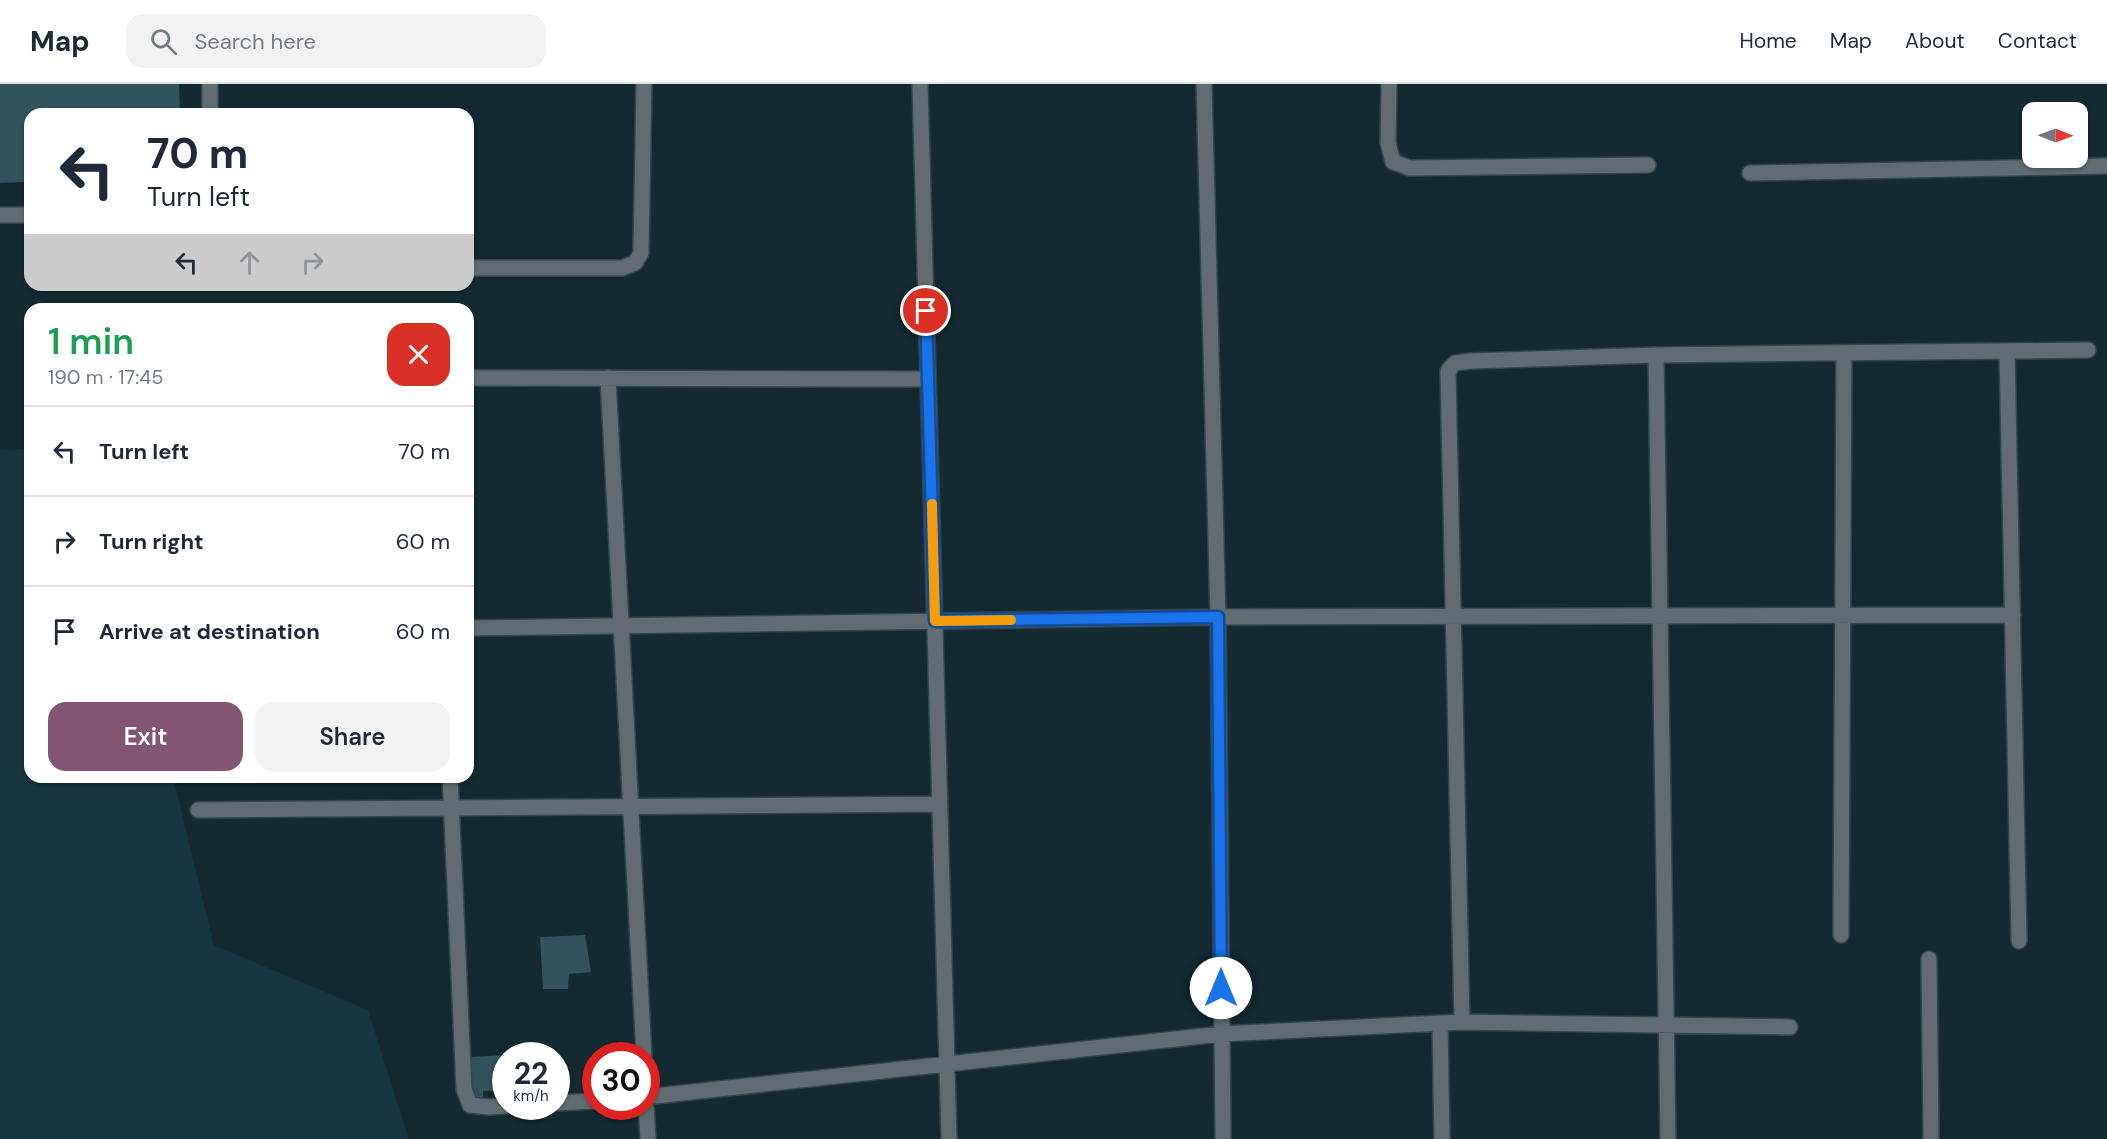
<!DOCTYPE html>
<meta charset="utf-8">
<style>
:root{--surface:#fff;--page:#f2f2f3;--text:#1f2937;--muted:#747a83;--line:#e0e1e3;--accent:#835674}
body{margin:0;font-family:"DM Sans",sans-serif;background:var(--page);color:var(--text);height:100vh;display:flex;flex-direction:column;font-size:22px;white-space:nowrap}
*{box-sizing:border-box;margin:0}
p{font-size:20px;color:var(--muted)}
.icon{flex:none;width:33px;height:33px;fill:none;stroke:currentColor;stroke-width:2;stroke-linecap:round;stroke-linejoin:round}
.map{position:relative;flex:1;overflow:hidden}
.drawer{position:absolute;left:24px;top:219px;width:450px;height:480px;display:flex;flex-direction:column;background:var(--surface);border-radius:18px;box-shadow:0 2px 4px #0004}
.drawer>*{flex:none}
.banner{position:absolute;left:24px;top:24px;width:450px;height:183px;border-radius:18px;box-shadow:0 2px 4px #0004;background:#fff;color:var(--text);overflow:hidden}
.needle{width:39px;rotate:91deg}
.buttons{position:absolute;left:2022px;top:18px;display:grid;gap:12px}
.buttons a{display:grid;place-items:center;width:66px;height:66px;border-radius:12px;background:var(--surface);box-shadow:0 2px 4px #0004;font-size:30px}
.speed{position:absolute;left:492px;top:958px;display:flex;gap:12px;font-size:30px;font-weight:700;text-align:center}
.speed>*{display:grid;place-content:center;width:78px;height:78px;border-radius:50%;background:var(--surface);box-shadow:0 2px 4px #0004;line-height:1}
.speed small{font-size:15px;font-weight:400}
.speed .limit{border:9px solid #d22;background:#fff;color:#111}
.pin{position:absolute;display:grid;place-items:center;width:51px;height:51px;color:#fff;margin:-26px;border:3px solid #fff;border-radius:50%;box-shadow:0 2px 6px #0007}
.me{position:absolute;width:66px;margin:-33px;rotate:0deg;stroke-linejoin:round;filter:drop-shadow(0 0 4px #0008)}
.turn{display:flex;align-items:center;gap:21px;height:126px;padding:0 24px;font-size:27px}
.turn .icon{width:78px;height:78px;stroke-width:2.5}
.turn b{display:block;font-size:42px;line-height:51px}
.lanes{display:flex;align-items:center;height:57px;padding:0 24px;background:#0003;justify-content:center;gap:30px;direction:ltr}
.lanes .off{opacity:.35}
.round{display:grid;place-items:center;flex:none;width:63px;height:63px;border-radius:18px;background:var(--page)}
.head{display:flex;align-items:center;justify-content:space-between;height:102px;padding:0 24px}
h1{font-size:36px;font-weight:600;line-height:45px;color:#1e9e55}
.action{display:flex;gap:12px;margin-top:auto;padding:12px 24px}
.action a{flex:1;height:69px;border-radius:18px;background:var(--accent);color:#fff;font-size:24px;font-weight:600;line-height:69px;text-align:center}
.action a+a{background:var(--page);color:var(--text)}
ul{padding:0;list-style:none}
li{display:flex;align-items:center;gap:18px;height:90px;padding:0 24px;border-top:2px solid var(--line)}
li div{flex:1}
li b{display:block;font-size:22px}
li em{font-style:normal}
header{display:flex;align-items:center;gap:36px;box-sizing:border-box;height:84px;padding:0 30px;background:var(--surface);border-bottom:2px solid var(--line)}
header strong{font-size:28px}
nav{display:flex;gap:33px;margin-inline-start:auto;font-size:21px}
.search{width:420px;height:54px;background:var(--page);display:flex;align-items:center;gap:15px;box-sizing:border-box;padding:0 21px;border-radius:18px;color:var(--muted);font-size:22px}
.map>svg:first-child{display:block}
.built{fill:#16353e}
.building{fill:#32525c}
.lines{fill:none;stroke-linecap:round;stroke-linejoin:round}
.minor-casing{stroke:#31454c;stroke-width:18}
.minor{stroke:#626c70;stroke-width:15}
.route-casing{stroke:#114b97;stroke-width:15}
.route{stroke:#1a73e8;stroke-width:10}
.slow{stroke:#f59e0b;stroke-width:10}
</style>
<header>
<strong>Map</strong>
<div class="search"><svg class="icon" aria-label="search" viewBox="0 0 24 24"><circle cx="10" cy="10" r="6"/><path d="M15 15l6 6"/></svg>Search here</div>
<nav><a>Home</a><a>Map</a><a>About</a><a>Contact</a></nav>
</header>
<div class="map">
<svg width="2107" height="1055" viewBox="0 0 2107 1055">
<rect width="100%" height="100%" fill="#142930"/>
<path class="built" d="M 30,365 L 30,693 L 173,693 L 214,861 L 368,926 L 409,1055 L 0,1055 L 0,366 Z"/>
<path class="building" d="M 0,0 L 179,0 L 180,30 L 30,30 L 30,98 L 0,99 Z
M 585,851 L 591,888 L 569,890 L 568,905 L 543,905 L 540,853 Z
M 506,971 L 506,1006 L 483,1007 L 483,1013 L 473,1013 L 470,973 Z"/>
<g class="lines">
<defs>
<path id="minor" d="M 210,0 L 210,30
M 920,0 L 949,1055
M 1204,0 L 1218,533 L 1223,1055
M 1389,0 L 1388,59 L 1393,78 L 1410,84 L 1648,81
M 1750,89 L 2107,82
M 0,131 L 30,131
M 468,184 L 622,184 L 635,179 L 641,169 L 644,0
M 2007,267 L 2019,857
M 1656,271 L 1668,1055
M 468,294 L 928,295
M 608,294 L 644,972
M 468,544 L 1218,533 L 2013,531
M 450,693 L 464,1005 L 470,1021 L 489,1023 L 506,1022
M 198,726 L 940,720
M 1841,851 L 1844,269
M 1929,875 L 1931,1055
M 1462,938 L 1448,287 L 1455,279 L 1471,277 L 1656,271 L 2088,266
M 1440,939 L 1442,1055
M 646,1013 L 1221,950 L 1462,938 L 1790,943
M 556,1019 L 596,1017
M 646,1023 L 648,1055"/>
</defs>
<use href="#minor" class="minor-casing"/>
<use href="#minor" class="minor"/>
</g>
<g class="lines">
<defs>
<path id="route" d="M 926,227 L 935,537 L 1218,533 L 1221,904"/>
</defs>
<use href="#route" class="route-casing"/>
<use href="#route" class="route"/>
<path class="slow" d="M 932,420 L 935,537 L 1011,536"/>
</g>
</svg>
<div class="buttons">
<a><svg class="needle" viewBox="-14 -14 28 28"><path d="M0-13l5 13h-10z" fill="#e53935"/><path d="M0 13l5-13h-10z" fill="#747a83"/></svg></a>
</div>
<div class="speed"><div>22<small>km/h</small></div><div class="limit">30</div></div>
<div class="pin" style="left:926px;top:227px;background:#d93025"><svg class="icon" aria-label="arrive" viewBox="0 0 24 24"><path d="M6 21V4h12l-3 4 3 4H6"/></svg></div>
<svg class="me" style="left:1221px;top:904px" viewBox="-20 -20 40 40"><circle r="19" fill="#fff"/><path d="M0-13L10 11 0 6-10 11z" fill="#1a73e8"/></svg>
<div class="banner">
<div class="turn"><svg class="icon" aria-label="left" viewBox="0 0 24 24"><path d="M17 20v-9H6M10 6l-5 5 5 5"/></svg><div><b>70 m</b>Turn left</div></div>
<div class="lanes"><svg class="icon" aria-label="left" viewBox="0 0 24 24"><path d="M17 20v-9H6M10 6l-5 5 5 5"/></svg><svg class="icon off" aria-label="ahead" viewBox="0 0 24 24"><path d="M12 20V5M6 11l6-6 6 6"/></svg><svg class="icon off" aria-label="right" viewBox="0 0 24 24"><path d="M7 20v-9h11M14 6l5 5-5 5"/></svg></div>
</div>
<section class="drawer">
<div class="head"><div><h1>1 min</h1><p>190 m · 17:45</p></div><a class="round" style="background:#d93025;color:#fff"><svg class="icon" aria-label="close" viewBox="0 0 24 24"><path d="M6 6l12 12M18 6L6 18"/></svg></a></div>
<ul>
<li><svg class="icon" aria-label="left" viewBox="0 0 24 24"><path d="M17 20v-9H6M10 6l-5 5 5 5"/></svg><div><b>Turn left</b></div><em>70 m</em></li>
<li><svg class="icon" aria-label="right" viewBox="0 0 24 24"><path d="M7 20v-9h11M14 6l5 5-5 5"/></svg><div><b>Turn right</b></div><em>60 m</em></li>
<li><svg class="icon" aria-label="arrive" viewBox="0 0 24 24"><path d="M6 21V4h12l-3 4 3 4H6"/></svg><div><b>Arrive at destination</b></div><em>60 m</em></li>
</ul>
<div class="action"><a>Exit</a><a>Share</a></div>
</section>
</div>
